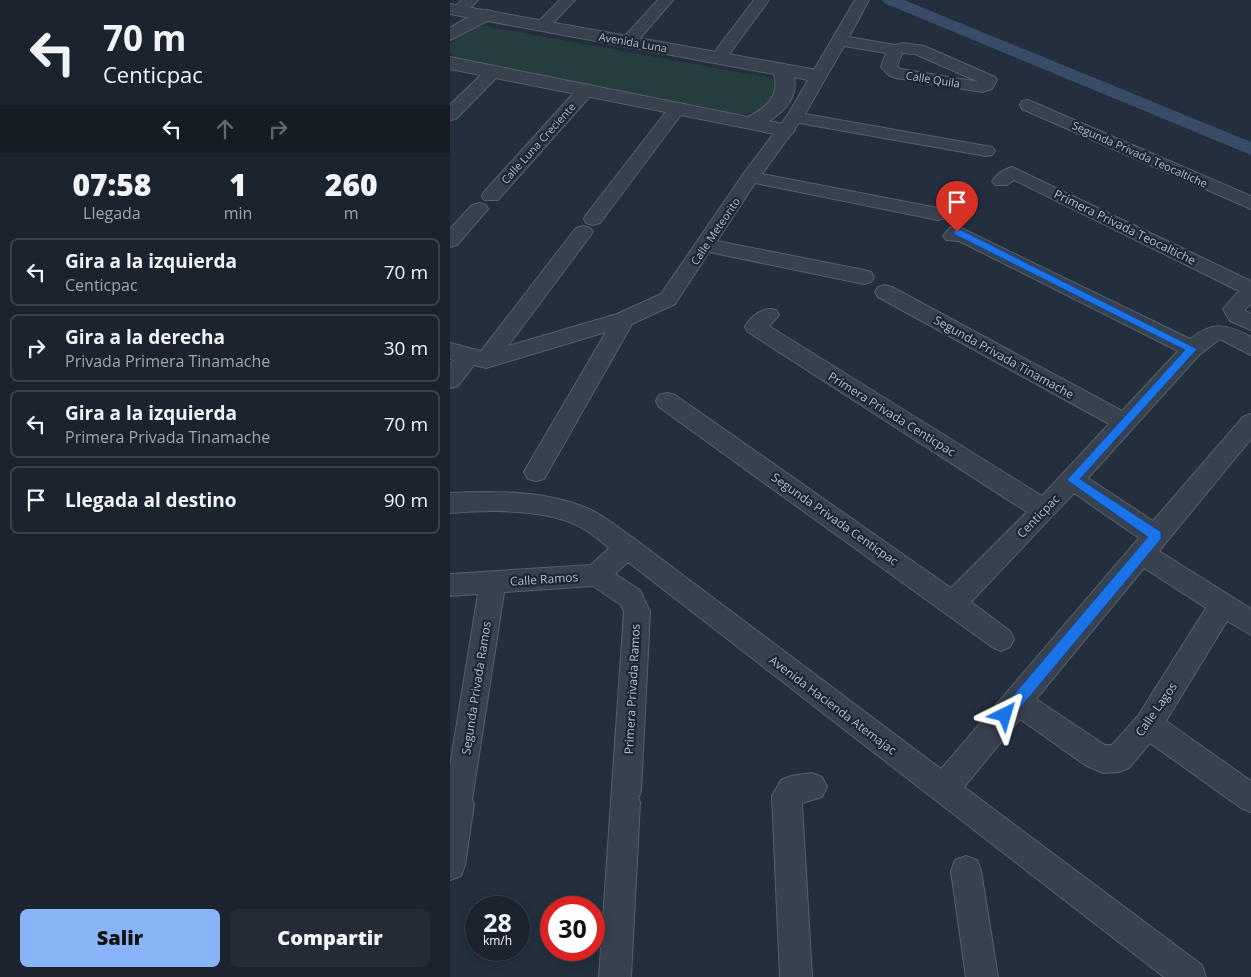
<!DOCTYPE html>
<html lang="es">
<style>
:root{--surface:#1b232e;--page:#242b36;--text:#f1f3f6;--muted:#a0a4aa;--line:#39404a;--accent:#8ab4f8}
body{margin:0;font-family:"Open Sans",sans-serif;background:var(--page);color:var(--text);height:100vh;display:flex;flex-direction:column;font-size:19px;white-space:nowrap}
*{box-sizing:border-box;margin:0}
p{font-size:16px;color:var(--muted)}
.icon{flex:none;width:28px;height:28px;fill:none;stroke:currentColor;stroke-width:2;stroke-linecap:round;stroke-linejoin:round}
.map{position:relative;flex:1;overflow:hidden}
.sheet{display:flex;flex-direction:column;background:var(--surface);width:450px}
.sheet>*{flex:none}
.hud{background:#1b232e;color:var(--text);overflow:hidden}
.speed{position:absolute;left:15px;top:896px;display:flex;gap:10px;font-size:25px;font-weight:700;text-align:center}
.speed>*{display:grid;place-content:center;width:65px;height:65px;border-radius:50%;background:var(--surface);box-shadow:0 2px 8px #0003,0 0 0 1px var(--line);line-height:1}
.speed small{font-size:12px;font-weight:400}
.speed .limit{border:8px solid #d22;background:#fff;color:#111}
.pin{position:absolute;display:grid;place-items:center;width:42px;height:42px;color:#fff;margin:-51px -21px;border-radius:50% 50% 50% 0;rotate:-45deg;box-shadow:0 0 5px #0007}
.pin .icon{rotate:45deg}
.me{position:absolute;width:55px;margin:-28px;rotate:40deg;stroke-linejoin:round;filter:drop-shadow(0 0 4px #0008)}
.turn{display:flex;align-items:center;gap:18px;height:105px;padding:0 20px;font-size:22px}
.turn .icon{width:65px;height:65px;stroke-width:2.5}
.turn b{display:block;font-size:35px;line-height:42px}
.lanes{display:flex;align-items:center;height:48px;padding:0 20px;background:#0003;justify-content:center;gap:25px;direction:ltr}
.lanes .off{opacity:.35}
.eta{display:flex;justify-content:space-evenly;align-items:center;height:85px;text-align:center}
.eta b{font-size:30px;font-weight:800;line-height:35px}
.action{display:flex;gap:10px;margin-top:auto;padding:10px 20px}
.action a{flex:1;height:58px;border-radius:8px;background:var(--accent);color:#111;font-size:20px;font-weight:800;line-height:58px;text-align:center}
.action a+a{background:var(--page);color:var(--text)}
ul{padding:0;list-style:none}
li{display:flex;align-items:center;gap:15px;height:68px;margin:0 10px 8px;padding:0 10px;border:2px solid var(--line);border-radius:8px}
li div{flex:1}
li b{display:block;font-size:19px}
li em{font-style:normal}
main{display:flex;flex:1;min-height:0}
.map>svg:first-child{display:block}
.green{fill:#263c3f}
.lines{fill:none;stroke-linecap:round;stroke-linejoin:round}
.canal{fill:#394c67;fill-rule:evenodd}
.minor-casing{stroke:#565f6c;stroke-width:2}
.tertiary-casing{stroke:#565f6c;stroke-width:2}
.minor{fill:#38414e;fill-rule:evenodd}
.tertiary{fill:#38414e;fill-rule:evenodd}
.route{fill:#1a73e8;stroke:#114b97}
.labels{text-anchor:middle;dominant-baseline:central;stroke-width:4.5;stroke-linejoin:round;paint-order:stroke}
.far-street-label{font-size:11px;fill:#b4bcc9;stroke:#1d2633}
.street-label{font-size:12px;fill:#b4bcc9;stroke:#1d2633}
</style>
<main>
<section class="sheet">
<div class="hud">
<div class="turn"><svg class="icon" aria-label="left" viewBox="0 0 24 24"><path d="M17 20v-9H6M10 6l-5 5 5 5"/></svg><div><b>70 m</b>Centicpac</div></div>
<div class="lanes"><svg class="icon" aria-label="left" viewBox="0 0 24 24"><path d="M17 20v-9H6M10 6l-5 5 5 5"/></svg><svg class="icon off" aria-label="ahead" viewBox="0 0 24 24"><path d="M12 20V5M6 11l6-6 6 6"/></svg><svg class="icon off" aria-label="right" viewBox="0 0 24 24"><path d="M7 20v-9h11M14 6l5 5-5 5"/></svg></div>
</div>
<div class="eta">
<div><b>07:58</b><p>Llegada</p></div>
<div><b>1</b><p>min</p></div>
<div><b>260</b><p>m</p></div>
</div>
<ul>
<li><svg class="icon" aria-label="left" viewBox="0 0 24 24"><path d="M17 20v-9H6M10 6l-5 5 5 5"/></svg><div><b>Gira a la izquierda</b><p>Centicpac</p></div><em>70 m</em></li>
<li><svg class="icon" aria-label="right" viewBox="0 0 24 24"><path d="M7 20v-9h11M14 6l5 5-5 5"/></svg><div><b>Gira a la derecha</b><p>Privada Primera Tinamache</p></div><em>30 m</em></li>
<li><svg class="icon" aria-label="left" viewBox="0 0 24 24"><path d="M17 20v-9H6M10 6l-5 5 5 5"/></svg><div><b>Gira a la izquierda</b><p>Primera Privada Tinamache</p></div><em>70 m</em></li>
<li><svg class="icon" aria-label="arrive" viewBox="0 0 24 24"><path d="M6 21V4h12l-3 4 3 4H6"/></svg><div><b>Llegada al destino</b></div><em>90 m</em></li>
</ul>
<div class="action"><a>Salir</a><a>Compartir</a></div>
</section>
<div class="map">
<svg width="801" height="977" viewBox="0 0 801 977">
<rect width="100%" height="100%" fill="#242f3e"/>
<path class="green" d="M 23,24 L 327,79 L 329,88 C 317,110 311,115 286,114 L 7,59 L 0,52 L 0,45 L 12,30 Z"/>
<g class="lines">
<path class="canal" d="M 432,0 L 454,0 L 801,142 L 801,155 L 434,3 Z"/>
<defs>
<path id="minor" d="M 12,0 L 28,0 L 15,13 L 5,13 L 2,10 Z
M 110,0 L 125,0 L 98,28 L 88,28 L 85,25 Z
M 208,0 L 223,0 L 185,44 L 173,44 L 171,41 L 173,38 Z
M 304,0 L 319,0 L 274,61 L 262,61 L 260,58 Z
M 405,0 L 419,0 L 399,37 L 445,45 L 453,43 L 474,46 L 545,77 L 547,80 L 542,89 L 532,92 L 446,78 L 440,76 L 431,67 L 436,53 L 394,46 L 355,114 L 536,146 L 542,147 L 545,151 L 542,155 L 536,156 L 349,123 L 312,174 L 488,208 L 495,210 L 497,214 L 495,218 L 488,220 L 305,183 L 267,241 L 414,270 L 421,272 L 424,277 L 421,282 L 414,284 L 259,252 L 225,304 L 182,324 L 94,479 L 86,481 L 78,479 L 74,472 L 78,465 L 156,332 L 36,368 L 24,365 L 8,386 L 0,388 L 0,365 L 4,360 L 0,359 L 0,343 L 31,351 L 126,228 L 133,226 L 140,228 L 143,232 L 58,346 L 167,314 L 211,294 L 294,173 L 337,116 ZM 452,53 L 465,54 L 529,82 L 451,69 L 447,66 Z
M 38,10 L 43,12 L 46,15 L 43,18 L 0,40 L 0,28 L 11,21 Z
M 43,67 L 51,72 L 49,75 L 6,119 L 0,120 L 0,105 L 37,69 Z
M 136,85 L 142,86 L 144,90 L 142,94 L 48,200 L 34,200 L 32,196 L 34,192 L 130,86 Z
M 578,100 L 801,196 L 801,209 L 572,109 L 570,105 L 572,101 Z
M 228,103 L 234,104 L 236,108 L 150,223 L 143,225 L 136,223 L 134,219 L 136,215 L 222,104 Z
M 562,167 L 801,281 L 801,304 L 794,310 L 801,314 L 801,330 L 780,321 L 773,309 L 789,291 L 564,180 L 557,185 L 545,185 L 542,181 C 547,174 554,169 562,167 Z
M 29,203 L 36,205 L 38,209 L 7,245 L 0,247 L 0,229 L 22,205 Z
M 507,226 L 740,339 C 762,321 778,324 801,337 L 801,355 L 770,339 L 750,354 L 638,478 L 703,521 L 793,417 L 801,414 L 801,439 L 709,551 L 801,609 L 801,635 L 777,621 L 716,721 L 801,781 L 801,812 L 791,808 L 700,743 L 679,768 L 669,772 L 653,773 L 635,765 L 570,719 L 514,787 L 752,965 L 756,977 L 714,977 L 178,562 L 165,574 L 190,590 L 200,612 L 191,792 L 188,798 L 190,802 L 181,977 L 149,977 L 174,612 L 171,605 L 143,586 L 54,592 L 22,800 L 24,804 L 15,865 L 11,876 L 0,880 L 0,766 L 28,594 L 0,596 L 0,574 L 141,565 L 159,548 C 147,538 135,528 120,522 C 83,509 39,510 0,513 L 0,493 C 46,491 98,490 141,510 C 157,518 171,530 186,540 L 491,769 L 689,538 L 624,493 L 521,602 L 560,631 L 564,639 L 560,647 L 551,651 L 542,647 L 209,407 L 206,401 L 209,395 L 217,393 L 225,395 L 501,588 L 577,512 L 298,332 L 295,327 C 301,316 313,306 326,310 L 329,315 L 319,326 L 592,496 L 659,424 L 428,297 L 425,292 L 428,287 L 435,285 L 442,287 L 672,411 L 728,351 L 509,241 L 496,240 L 493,236 L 500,228 ZM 694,568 L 756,608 L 688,716 L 662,745 L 655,745 L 586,699 Z
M 362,773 L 372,777 L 377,787 L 372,797 L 352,803 L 362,977 L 330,977 L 322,796 L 331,780 L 341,776 Z
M 516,856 L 527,860 L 531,871 L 548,977 L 516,977 L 501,871 L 505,860 Z"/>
<path id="tertiary" d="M 0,4 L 367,70 L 374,72 L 376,76 L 374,80 L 367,82 L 344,77 C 348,97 335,111 319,121 L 342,126 L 345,130 L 342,134 L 335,136 L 0,69 L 0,57 L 298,117 C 317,107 330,96 324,74 L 0,14 Z"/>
</defs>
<use href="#minor" class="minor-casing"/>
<use href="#tertiary" class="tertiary-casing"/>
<use href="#minor" class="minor"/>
<use href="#tertiary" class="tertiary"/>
</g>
<path class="route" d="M 504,230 L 511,230 L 747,349 L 630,479 L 711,532 L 711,539 L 560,720 L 555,721 L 550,720 L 548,715 L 550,711 L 698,537 L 617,480 L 735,350 L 504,234 Z"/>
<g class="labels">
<g class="far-street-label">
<text transform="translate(183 42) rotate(10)">Avenida Luna</text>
<text transform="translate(483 79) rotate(9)">Calle Quila</text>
<text transform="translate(88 143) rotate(-48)">Calle Luna Creciente</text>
<text transform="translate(690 154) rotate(24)">Segunda Privada Teocaltiche</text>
<text transform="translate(265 231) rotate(-56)">Calle Meteorito</text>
</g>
<g class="street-label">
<text transform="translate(675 227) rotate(26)">Primera Privada Teocaltiche</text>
<text transform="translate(554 357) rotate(29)">Segunda Privada Tinamache</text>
<text transform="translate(442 414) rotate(32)">Primera Privada Centicpac</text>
<text transform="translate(588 516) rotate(-46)">Centicpac</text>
<text transform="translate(385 519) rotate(35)">Segunda Privada Centicpac</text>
<text transform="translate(94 579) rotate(-4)">Calle Ramos</text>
<text transform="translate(26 688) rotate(-81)">Segunda Privada Ramos</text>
<text transform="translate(182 689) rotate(-87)">Primera Privada Ramos</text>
<text transform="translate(383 705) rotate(37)">Avenida Hacienda Atemajac</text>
<text transform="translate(706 709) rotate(-55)">Calle Lagos</text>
</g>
</g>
</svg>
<div class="speed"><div>28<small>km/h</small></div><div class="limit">30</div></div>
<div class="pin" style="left:507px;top:232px;background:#d93025"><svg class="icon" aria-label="arrive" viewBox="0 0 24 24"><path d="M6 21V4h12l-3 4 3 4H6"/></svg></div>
<svg class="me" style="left:555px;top:715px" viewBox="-20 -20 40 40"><path d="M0-17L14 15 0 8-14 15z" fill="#1a73e8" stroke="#fff" stroke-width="4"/></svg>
</div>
</main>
